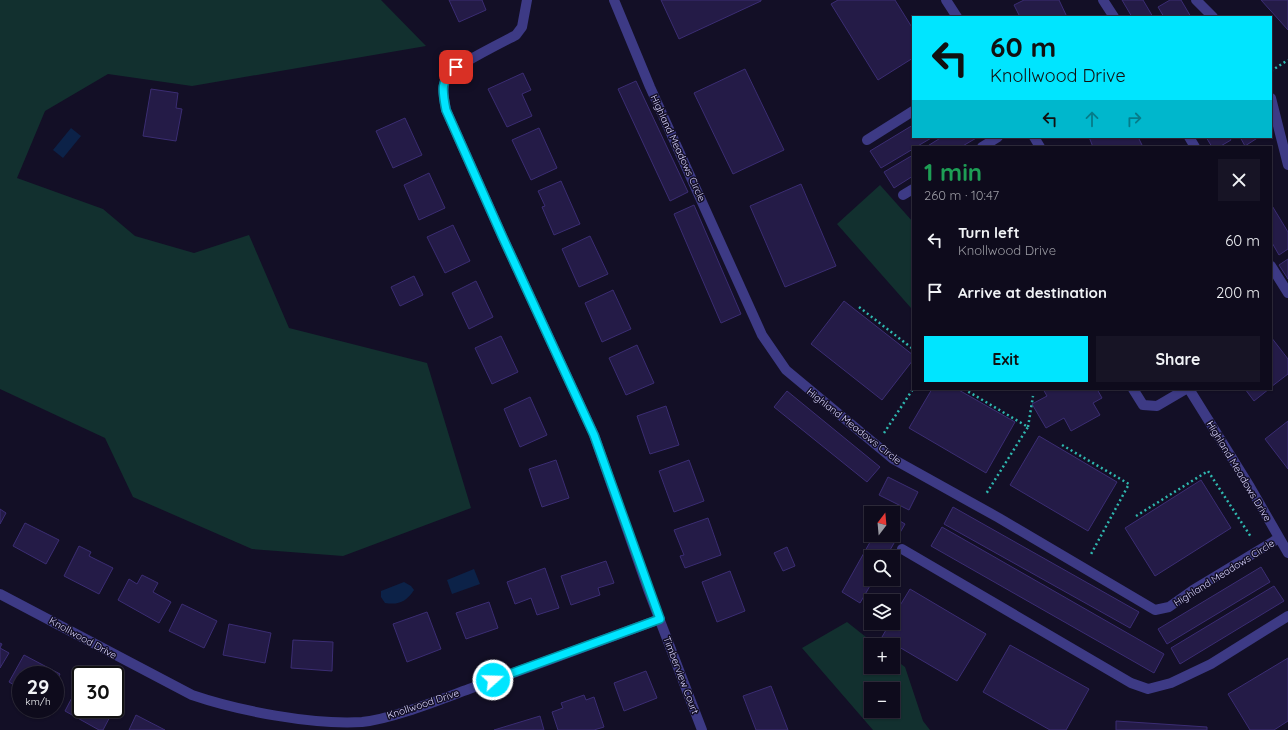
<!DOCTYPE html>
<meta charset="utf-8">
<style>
:root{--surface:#0e0b1c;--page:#171425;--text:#f1f3f6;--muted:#9b9ba3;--line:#2e2b3b;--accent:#00e5ff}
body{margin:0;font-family:Quicksand,sans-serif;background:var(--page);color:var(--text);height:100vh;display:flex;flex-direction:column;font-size:15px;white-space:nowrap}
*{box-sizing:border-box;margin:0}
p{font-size:13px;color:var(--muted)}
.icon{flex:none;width:22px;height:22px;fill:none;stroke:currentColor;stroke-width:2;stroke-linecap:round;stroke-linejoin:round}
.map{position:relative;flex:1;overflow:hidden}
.panel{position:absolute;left:912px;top:146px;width:360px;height:244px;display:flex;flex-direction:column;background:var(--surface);border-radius:0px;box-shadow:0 1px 3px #0004,0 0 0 1px var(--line)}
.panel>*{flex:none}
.top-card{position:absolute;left:912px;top:16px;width:360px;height:122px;border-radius:0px;box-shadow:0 1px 3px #0004,0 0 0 1px var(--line);background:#00e5ff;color:#111;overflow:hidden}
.needle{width:26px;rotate:16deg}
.buttons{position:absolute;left:864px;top:506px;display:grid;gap:8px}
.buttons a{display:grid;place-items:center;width:36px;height:36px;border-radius:0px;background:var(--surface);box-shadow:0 1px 3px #0004,0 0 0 1px var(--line);font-size:20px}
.speed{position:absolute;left:12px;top:666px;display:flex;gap:8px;font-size:20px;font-weight:700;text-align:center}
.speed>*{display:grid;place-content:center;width:52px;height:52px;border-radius:50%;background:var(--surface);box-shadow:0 1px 3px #0004,0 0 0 1px var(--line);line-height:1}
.speed small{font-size:10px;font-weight:400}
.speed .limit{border:2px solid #111;border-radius:6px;background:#fff;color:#111}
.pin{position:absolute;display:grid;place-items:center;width:34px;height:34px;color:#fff;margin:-17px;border-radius:8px;box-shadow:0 2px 6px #0006}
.me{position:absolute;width:44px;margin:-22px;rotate:70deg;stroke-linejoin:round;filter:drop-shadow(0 0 3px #0008)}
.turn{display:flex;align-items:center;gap:14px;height:84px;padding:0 12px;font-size:18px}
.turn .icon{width:52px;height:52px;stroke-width:2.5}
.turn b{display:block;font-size:28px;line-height:34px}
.lanes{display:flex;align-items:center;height:38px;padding:0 12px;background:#0003;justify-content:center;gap:20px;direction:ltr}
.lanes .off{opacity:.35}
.round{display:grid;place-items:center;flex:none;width:42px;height:42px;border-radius:0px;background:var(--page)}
.head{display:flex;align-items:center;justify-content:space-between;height:68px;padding:0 12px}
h1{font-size:24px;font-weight:700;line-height:30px;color:#1e9e55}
.button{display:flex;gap:8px;margin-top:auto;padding:8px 12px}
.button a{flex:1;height:46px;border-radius:0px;background:var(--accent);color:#111;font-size:16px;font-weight:700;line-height:46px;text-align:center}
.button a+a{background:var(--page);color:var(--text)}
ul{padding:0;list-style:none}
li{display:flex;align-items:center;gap:12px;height:52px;padding:0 12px}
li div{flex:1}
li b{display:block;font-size:15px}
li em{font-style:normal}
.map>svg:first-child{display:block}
.green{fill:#12302f;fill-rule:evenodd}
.water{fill:#0c2248}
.building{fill:#241b47;stroke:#3b2d73}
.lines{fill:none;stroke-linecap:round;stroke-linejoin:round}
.path{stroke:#2fb8b0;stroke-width:2.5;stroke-dasharray:2 3;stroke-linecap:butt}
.minor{stroke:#3d3a85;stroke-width:10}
.route-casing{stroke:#0095a6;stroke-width:10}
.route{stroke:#00e5ff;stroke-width:7}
.labels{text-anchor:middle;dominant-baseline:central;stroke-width:3;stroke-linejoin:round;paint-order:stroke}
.street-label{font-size:10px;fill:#d9d4ff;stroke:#130f26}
</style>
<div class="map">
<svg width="1288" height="730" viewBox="0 0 1288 730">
<rect width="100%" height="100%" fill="#130f26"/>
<path class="green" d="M 0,0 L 381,0 L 426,46 L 192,86 L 108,74 L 45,111 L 17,178 L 103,209 L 135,236 L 194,253 L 249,235 L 289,328 L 427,363 L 471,508 L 343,556 L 252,549 L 133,497 L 105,438 L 0,389 Z
M 880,185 L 913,222 L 913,306 L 911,308 L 837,224 Z
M 847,622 L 876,645 L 871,645 L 871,667 L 893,667 L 893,658 L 905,667 L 923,721 L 930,730 L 873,730 L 802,648 ZM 871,689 L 893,689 L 893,711 L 871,711 Z"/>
<path class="water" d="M 71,128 L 81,136 L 63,158 L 53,150 Z
M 474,569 L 480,584 L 452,594 L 447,580 Z
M 404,582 L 411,586 L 414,590 C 406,602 399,605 385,603 L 381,597 L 381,591 Z"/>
<path class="building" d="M 449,0 L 482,0 L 486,10 L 459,22 Z
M 661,0 L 761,0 L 761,1 L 679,39 Z
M 838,0 L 895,0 L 913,29 L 913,58 L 878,80 L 831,4 Z
M 1024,0 L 1059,0 L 1067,17 L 1020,17 L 1014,5 Z
M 1122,0 L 1143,0 L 1153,17 L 1132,17 Z
M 1170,0 L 1181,0 L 1191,17 L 1164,17 L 1158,7 Z
M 1261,0 L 1288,0 L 1288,30 Z
M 745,69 L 784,150 L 733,174 L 694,93 Z
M 523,73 L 531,90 L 522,94 L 532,116 L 507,127 L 488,89 Z
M 636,81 L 688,192 L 670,201 L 618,89 Z
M 151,89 L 178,93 L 176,108 L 182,109 L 176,141 L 143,136 Z
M 405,118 L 422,155 L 393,168 L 376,131 Z
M 913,125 L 913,137 L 933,137 L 916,147 L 913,147 L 913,149 L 881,168 L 870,151 Z
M 539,128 L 557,168 L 531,180 L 512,140 Z
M 942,137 L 978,137 L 961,147 L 926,147 Z
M 1089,137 L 1138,137 L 1143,147 L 1093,147 Z
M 1206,137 L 1229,137 L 1231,140 L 1219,147 L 1212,147 Z
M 1240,137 L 1259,137 L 1245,146 Z
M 913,155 L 913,176 L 894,188 L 884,172 Z
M 429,173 L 445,208 L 419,220 L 404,185 Z
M 561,181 L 580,224 L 554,235 L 542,207 L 545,206 L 538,191 Z
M 801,184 L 836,266 L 785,287 L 750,206 Z
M 1271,204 L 1288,232 L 1288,249 L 1279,255 L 1271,241 Z
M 694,205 L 741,314 L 721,323 L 674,214 Z
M 453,225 L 470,261 L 445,273 L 427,237 Z
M 590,236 L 608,274 L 579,287 L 562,249 Z
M 1288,259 L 1288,279 L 1279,265 Z
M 414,276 L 423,295 L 400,306 L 391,287 Z
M 476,281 L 493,317 L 469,329 L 452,293 Z
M 613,290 L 631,329 L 602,342 L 585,303 Z
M 844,301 L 913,355 L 913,360 L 882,400 L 811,344 Z
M 501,336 L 518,372 L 492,384 L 475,348 Z
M 1271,337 L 1288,359 L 1288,374 L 1271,387 Z
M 637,345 L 654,383 L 626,395 L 609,358 Z
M 932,389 L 957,389 L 1015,422 L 986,473 L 909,428 Z
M 1043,389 L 1097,389 L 1102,398 L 1093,403 L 1100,415 L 1071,431 L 1064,418 L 1046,428 L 1032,404 L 1047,396 Z
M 1245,389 L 1269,389 L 1254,401 Z
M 787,391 L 880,467 L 867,482 L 774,407 Z
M 530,397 L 547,435 L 520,447 L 504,409 Z
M 666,406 L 679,445 L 650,454 L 637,416 Z
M 1288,421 L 1288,469 L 1265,439 Z
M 1039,436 L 1117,482 L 1088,531 L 1010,485 Z
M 556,460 L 569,498 L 542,507 L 529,469 Z
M 689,460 L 704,501 L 674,512 L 659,471 Z
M 888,477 L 918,492 L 909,510 L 879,495 Z
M 1201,480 L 1231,528 L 1155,576 L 1125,528 Z
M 953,507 L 1139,612 L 1130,628 L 944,524 Z
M 0,509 L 6,513 L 0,524 Z
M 893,517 L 905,524 L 886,557 L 871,557 L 871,579 L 874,579 L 860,603 L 842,592 L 874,535 L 893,535 Z
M 708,518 L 721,555 L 685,568 L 680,556 L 684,555 L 674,530 Z
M 25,523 L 59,540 L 46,564 L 13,546 Z
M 942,527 L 1164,654 L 1154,673 L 931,546 Z
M 79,546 L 91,552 L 89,556 L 113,568 L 99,594 L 64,576 Z
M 787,547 L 795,566 L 783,571 L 774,553 Z
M 606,561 L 614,583 L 598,588 L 600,595 L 571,605 L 561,576 Z
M 1261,567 L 1270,582 L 1167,644 L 1158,629 Z
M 545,568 L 559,608 L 537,615 L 531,598 L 515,604 L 507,582 Z
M 730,571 L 745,611 L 717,622 L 702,582 Z
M 142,575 L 158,583 L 153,592 L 171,602 L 159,623 L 118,600 L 129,579 L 137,584 Z
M 1274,586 L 1284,601 L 1180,664 L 1171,648 Z
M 910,589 L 986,634 L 957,681 L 882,637 L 890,623 L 893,623 L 893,617 Z
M 489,602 L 498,628 L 466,639 L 456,613 Z
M 182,604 L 217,621 L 204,648 L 169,631 Z
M 427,612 L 441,649 L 407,662 L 393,624 Z
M 229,624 L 271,633 L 265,663 L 223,655 Z
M 293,640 L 333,642 L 332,671 L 291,668 Z
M 0,643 L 2,644 L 0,648 L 9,653 L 0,668 Z
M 1010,645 L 1089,689 L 1066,730 L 1050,730 L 983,692 Z
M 24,655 L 60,674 L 55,684 L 55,675 L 21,675 L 21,689 L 9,682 Z
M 1288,658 L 1288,721 L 1274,730 L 1250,730 L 1228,694 Z
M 646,671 L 657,698 L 624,711 L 614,683 Z
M 78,686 L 81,687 L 81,709 L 114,709 L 103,730 L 99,730 L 65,711 Z
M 771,686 L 788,730 L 756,730 L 743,696 Z
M 584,695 L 586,700 L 594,697 L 604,727 L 594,730 L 558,730 L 552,712 L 563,708 L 561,703 Z
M 136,715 L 165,730 L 129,730 Z
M 540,716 L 544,730 L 494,730 Z
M 1116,721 L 1207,727 L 1207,730 L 1116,730 Z"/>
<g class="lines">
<path class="path" d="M 1271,71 L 1288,60
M 859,307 L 913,349
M 964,389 L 1028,427 L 986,494
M 1028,427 L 1033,396
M 884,433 L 913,389
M 1062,445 L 1129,484 L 1090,556
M 1136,516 L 1208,471 L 1251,537"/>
<path class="minor" d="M 527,0 L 522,27 L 516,35 C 503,42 452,67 447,76 C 441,87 444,98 446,110 L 503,238 L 594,435 L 649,592 L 702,730
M 614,0 L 650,87 L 762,335 L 786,370 L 893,459 L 999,518 L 1155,610 L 1169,607 L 1193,590 L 1279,538
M 946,0 L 957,17
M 1103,0 L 1114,17
M 1196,0 L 1213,17
M 1271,98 L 1288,165
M 1034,137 L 1040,147
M 1189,137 L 1195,147
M 867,140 L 913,111
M 982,147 L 998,137
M 903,195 L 913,189
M 1271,266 L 1288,293
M 1133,389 L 1143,405 L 1157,406 L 1186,389
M 1189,389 L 1250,487 L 1288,553
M 902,549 L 1131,683 L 1148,689 L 1171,683 L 1211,664 L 1288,616
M 0,594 L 192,695 C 239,711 312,725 362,722 C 392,719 439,700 469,689 C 533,666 596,643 660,619"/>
</g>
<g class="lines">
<defs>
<path id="route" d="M 456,67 C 440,80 442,90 446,110 L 503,238 L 594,435 L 660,619 L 493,680"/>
</defs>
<use href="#route" class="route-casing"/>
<use href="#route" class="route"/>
</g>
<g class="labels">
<g class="street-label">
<text transform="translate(678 148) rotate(65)">Highland Meadows Circle</text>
<text transform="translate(854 426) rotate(38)">Highland Meadows Circle</text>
<text transform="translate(1239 471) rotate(59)">Highland Meadows Drive</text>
<text transform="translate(1224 573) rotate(-32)">Highland Meadows Circle</text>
<text transform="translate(83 638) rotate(29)">Knollwood Drive</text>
<text transform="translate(681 675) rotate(69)">Timberview Court</text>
<text transform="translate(423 704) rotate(-18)">Knollwood Drive</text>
</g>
</g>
</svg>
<div class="buttons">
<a><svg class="needle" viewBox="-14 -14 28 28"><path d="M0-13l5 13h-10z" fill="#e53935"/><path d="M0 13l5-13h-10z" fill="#9b9ba3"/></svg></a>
<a><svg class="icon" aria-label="search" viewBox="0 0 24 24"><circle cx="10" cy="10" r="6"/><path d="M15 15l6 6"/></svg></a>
<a><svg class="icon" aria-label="layers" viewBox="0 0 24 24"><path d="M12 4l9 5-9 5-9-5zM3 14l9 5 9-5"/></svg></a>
<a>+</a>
<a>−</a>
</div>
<div class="speed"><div>29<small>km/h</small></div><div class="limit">30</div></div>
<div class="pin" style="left:456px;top:67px;background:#d93025"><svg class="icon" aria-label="arrive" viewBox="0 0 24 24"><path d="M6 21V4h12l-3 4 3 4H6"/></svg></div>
<svg class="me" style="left:493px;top:680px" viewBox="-20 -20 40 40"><circle r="17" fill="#00e5ff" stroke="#fff" stroke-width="3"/><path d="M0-11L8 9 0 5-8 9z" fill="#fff"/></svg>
<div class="top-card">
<div class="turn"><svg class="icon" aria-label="left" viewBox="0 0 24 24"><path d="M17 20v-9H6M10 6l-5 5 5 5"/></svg><div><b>60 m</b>Knollwood Drive</div></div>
<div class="lanes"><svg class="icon" aria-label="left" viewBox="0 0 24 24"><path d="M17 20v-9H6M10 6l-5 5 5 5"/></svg><svg class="icon off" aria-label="ahead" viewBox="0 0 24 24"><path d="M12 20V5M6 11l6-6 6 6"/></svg><svg class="icon off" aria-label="right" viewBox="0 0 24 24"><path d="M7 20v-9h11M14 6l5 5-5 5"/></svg></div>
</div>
<section class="panel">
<div class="head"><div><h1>1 min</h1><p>260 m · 10:47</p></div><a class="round"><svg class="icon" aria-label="close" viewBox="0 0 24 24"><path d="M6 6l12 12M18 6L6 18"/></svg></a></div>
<ul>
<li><svg class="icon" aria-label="left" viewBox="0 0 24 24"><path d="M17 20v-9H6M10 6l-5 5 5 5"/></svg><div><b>Turn left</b><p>Knollwood Drive</p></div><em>60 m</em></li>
<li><svg class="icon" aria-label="arrive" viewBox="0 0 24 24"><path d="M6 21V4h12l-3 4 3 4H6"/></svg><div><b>Arrive at destination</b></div><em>200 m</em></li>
</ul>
<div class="button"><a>Exit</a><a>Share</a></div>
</section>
</div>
